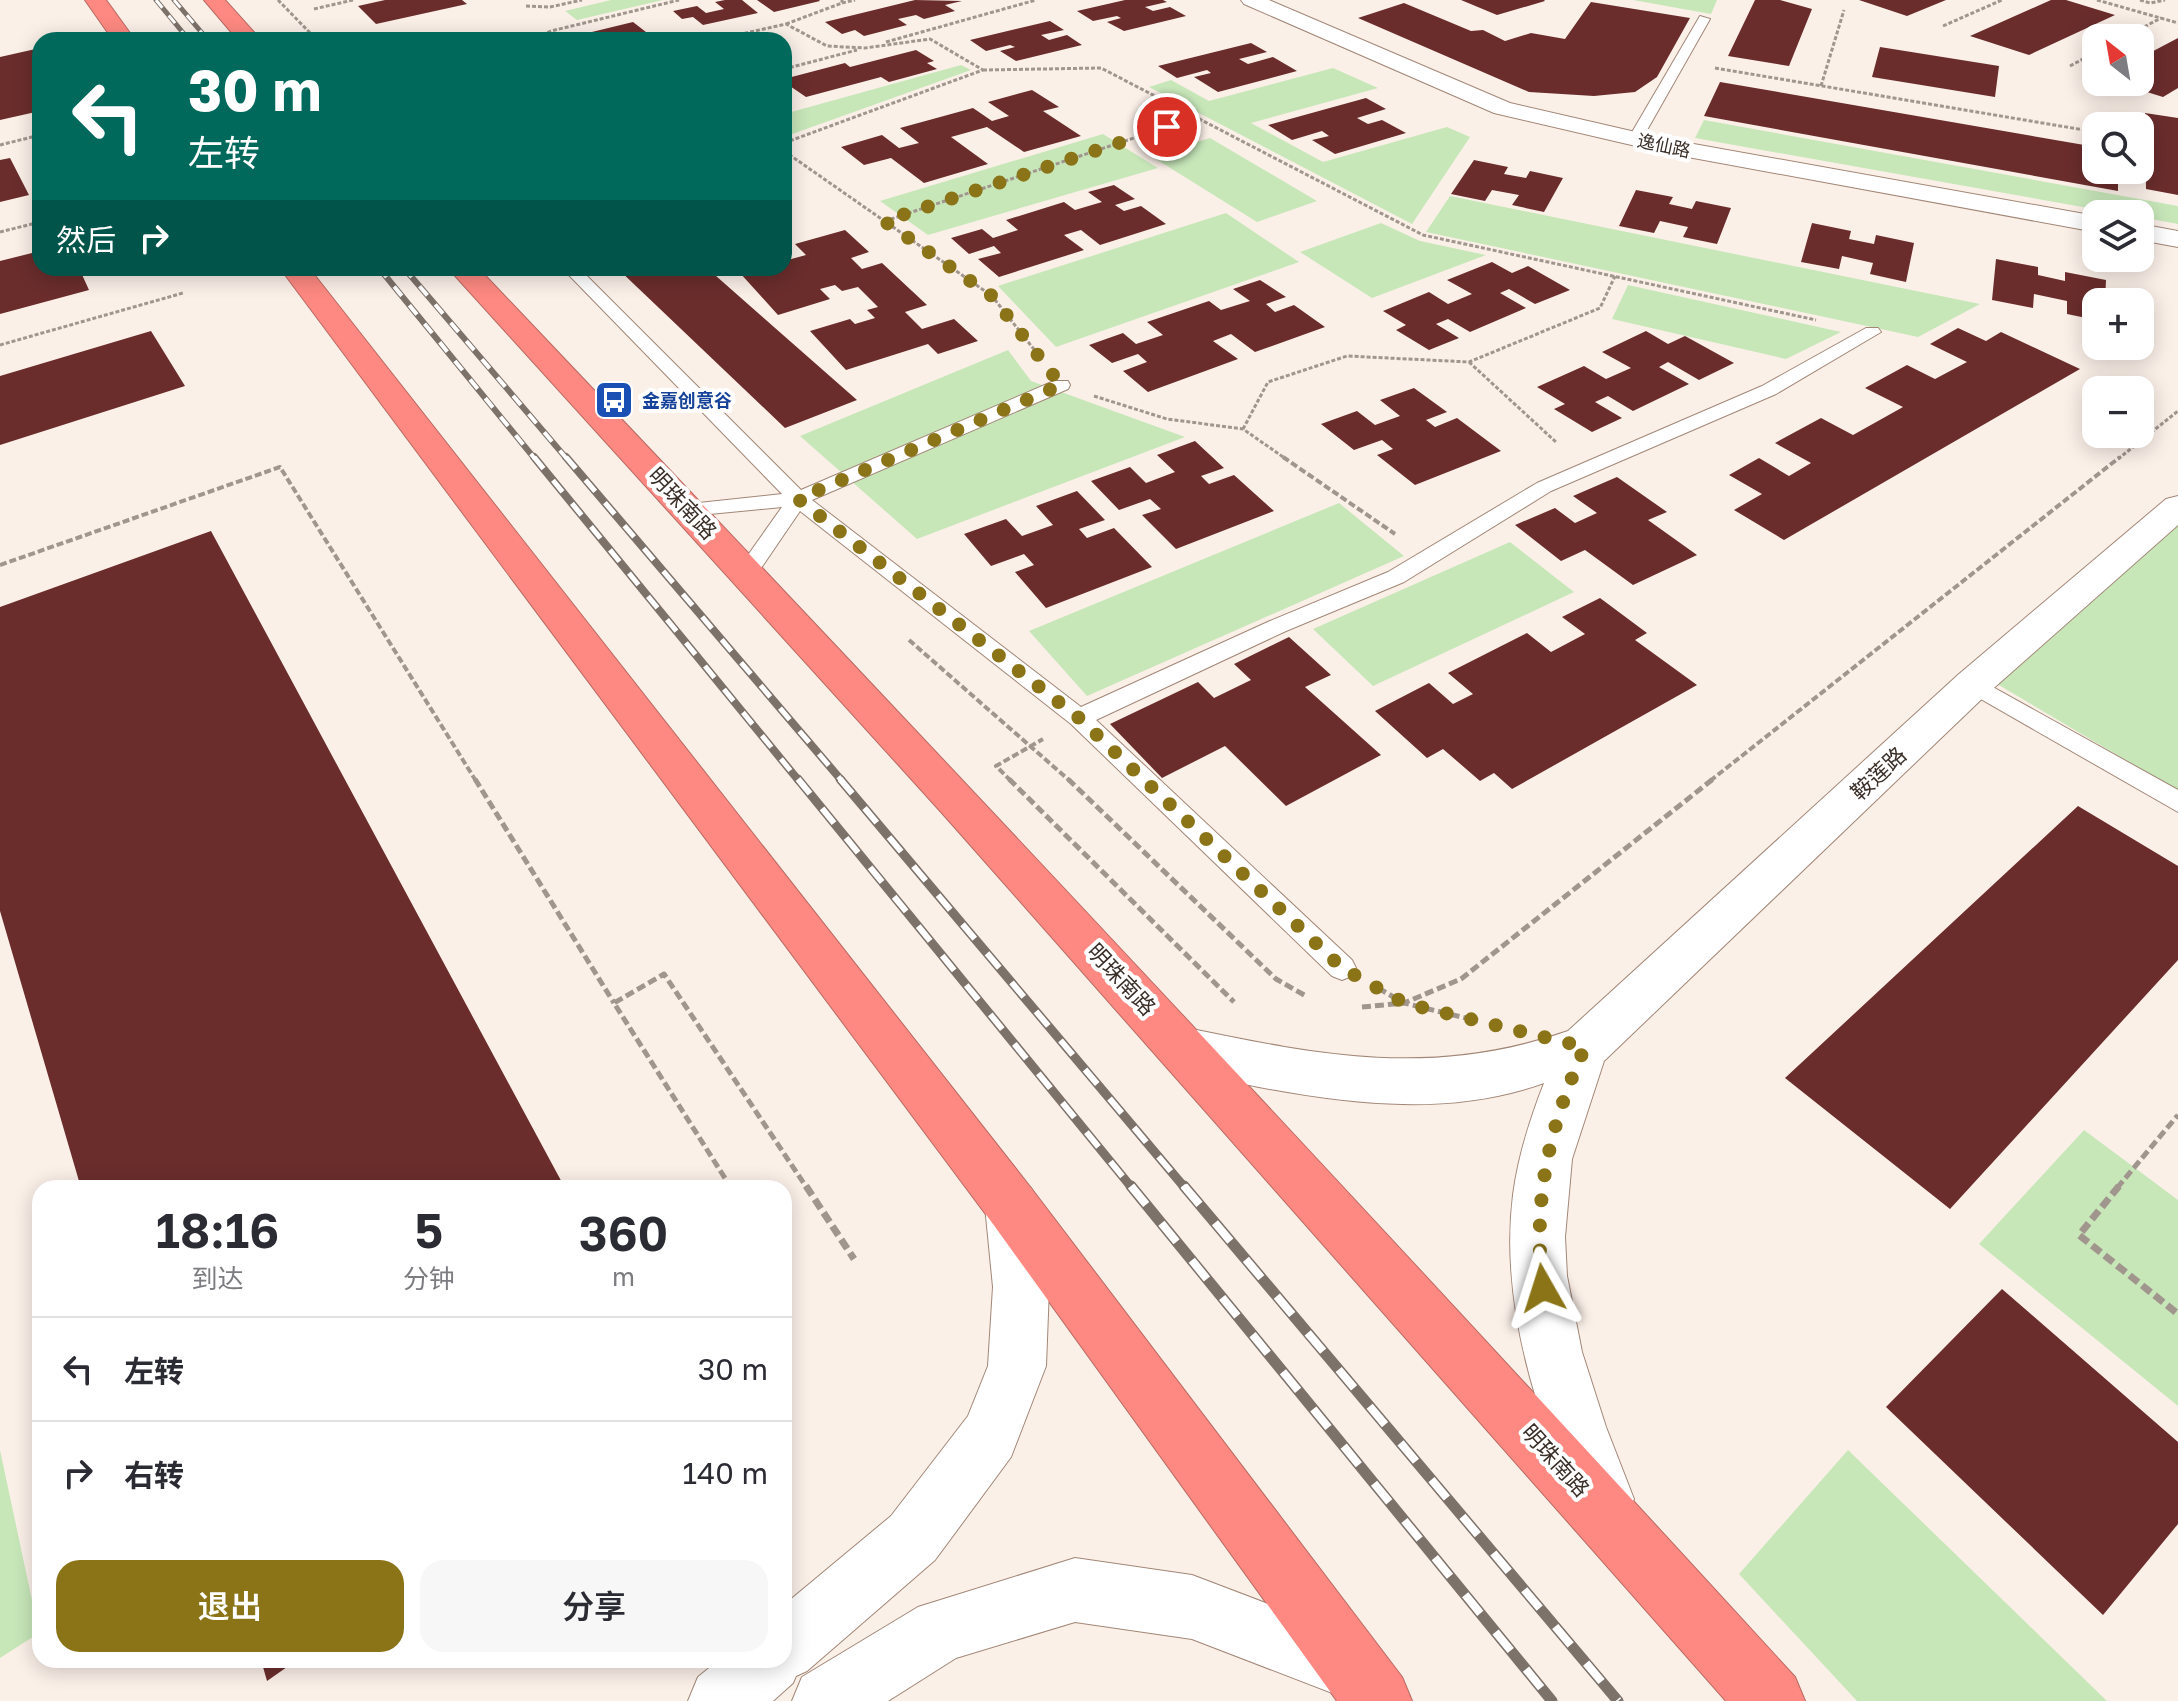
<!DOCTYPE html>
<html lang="zh">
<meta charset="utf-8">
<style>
:root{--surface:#fff;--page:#f7f7f7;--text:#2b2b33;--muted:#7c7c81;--line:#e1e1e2;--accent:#8a7417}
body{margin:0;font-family:"Golos Text","Noto Sans SC",sans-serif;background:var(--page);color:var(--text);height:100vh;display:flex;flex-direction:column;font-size:30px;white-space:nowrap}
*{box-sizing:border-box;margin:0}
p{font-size:26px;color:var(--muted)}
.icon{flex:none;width:44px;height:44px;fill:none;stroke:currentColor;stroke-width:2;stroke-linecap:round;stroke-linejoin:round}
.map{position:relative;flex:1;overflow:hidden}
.panel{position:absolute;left:32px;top:1180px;width:760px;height:488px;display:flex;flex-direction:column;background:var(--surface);border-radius:24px;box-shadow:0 4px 20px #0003}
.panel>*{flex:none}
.top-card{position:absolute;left:32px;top:32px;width:760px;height:244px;border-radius:24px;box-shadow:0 4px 20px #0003;background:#00695c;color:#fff;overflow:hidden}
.needle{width:52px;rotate:329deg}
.controls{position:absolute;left:2082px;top:24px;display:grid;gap:16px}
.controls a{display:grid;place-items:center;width:72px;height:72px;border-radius:16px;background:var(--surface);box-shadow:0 4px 20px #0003;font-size:40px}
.pin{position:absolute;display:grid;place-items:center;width:68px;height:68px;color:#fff;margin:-34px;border:4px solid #fff;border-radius:50%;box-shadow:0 2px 8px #0007}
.me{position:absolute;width:88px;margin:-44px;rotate:354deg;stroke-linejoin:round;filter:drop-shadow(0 0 6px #0008)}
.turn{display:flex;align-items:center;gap:28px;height:168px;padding:0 24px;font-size:36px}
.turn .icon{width:104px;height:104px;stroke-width:2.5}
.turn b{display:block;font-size:56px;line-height:68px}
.then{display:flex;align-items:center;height:76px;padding:0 24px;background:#0003;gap:16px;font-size:30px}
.eta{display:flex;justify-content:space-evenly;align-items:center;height:136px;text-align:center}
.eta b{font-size:48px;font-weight:600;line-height:56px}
.cta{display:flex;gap:16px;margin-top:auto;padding:16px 24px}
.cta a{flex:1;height:92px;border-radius:24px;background:var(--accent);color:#fff;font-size:32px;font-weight:600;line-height:92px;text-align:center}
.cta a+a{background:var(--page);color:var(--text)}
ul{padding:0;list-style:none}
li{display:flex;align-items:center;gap:24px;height:104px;padding:0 24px;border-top:2px solid var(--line)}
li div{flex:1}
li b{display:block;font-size:30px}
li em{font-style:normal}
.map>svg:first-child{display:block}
.green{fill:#c7e7b9}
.building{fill:#6a2d2c}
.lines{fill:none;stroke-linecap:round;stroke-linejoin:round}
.lane-casing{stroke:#a28777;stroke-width:2}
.street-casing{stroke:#a28777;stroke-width:2}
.secondary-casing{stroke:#a28777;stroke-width:2}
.highway-casing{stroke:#b96a63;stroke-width:2}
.path-far3{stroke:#a1968e;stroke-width:3;stroke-dasharray:4 2;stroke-linecap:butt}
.path-far2{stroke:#a1968e;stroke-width:4;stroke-dasharray:7 3;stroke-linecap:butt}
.path-far1{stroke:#a1968e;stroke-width:5;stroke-dasharray:9 4;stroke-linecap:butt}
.path{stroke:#a1968e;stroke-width:7;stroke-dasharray:11 5;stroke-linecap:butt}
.lane{fill:#fff;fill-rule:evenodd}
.street{fill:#fff;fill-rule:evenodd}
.secondary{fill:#fff;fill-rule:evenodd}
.highway{fill:#fd8982;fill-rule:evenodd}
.rail-far4-casing{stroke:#7d726a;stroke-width:5}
.rail-far3-casing{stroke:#7d726a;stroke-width:6}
.rail-far2-casing{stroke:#7d726a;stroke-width:8}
.rail-far1-casing{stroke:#7d726a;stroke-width:9}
.rail-casing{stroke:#7d726a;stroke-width:11}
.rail-far4{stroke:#fff;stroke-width:3;stroke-dasharray:10;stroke-linecap:butt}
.rail-far3{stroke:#fff;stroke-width:4;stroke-dasharray:12;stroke-linecap:butt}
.rail-far2{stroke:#fff;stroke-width:5;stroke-dasharray:15;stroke-linecap:butt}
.rail-far1{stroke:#fff;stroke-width:6;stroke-dasharray:19;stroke-linecap:butt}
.rail{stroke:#fff;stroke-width:8;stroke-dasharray:24;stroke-linecap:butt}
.route{stroke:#8a7417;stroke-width:14;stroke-dasharray:0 25.2}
.labels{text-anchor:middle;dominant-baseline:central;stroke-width:8;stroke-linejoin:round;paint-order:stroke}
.far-street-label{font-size:18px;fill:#3b3029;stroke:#fff}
.far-transit-label{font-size:18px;font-weight:bold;fill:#164399;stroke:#fff;text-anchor:start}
.street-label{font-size:22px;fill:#3b3029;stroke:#fff}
</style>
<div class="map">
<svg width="2178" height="1701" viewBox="0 0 2178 1701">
<rect width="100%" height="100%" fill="#fbf0e8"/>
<path class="green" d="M 611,0 L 663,0 L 577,20 L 565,11 Z
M 1633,0 L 1717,0 L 1711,14 Z
M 961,65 L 971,70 L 784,137 L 784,114 Z
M 1333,68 L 1378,88 L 1251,123 L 1323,162 L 1447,127 L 1470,137 L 1412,224 L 1149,87 L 1171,80 L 1209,101 Z
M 1704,120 L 2178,206 L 2178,224 L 2140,217 L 2140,214 L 2122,214 L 1695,138 Z
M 1103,134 L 1158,168 L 928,235 L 880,201 Z
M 1210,138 L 1317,201 L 1257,222 L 1151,156 Z
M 1450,196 L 1980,304 L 1918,337 L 1426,232 Z
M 1226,213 L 1299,262 L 1056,347 L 998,286 Z
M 1381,223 L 1420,241 L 1486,255 L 1372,298 L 1300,252 Z
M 1628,285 L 1841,332 L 1786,359 L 1612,319 Z
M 1008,350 L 1031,381 L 1185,437 L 917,539 L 800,436 Z
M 1339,503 L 1404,556 L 1087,696 L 1029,631 Z
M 2178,525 L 2178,791 L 1997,684 Z
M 1510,542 L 1574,592 L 1373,686 L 1313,629 Z
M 2084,1130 L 2178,1200 L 2178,1406 L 1979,1244 Z
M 0,1450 L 39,1633 L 0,1658 Z
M 1848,1450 L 2107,1701 L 1857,1701 L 1739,1574 Z"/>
<path class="building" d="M 385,0 L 462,0 L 467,4 L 376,24 L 358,6 Z
M 725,0 L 742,0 L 758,13 L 703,25 L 693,17 L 682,19 L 673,11 L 697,6 L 706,13 L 724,9 L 715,2 Z
M 757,0 L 819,0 L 820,1 L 774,12 Z
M 915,0 L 962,1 L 945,5 L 955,11 L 924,19 L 916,15 L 898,19 L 907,25 L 864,36 L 855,30 L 842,34 L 825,22 Z
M 1125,0 L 1163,0 L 1167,2 L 1145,7 L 1153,11 L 1170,7 L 1186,16 L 1124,31 L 1107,22 L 1121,18 L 1117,16 L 1093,21 L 1077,11 Z
M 1461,0 L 1544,0 L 1545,1 L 1497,15 Z
M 1755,0 L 1780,0 L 1812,9 L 1789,66 L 1728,56 Z
M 1859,0 L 1946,0 L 1907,16 Z
M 2051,0 L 2066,0 L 2115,15 L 2029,55 L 1970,36 Z
M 1591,2 L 1690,18 L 1657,77 L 1635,92 L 1594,96 L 1529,92 L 1358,18 L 1404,3 L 1471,31 L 1483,30 L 1505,41 L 1531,33 L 1565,39 Z
M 1050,21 L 1064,30 L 1041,35 L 1049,40 L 1067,35 L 1082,45 L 1016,61 L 1000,51 L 1015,47 L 1010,45 L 986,51 L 970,40 Z
M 633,22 L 655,39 L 563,40 L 563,39 Z
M 2178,38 L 2178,88 L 2163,97 L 2118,83 L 2140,82 L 2140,58 Z
M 1251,43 L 1267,52 L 1239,59 L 1248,64 L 1273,57 L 1297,71 L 1218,92 L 1194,77 L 1211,73 L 1207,70 L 1177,78 L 1158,66 Z
M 1880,47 L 1999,66 L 1995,97 L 1872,77 Z
M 40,48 L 40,111 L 0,120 L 0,57 Z
M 916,50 L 934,61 L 927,63 L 937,69 L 889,82 L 881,77 L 806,97 L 784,82 L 784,79 L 845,63 L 850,67 Z
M 1720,82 L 2096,147 L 2096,170 L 2118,170 L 2118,191 L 1704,116 Z
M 1032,90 L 1059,107 L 1043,111 L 1081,136 L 1024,152 L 987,127 L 951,137 L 988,164 L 924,183 L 891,158 L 864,165 L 841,147 L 882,135 L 899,148 L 919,143 L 900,128 L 973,108 L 992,121 L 1009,116 L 988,102 Z
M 1366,98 L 1386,109 L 1357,118 L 1368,124 L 1382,120 L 1406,133 L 1335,154 L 1312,140 L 1329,136 L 1322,131 L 1292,140 L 1268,125 Z
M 2145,113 L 2178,118 L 2178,195 L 2146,189 Z
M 10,158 L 29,195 L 0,202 L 0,160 Z
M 1474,160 L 1508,167 L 1504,174 L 1526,178 L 1530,171 L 1563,178 L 1544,212 L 1512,205 L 1519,195 L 1492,190 L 1485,201 L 1451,194 Z
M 1114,185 L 1135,199 L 1115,205 L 1124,211 L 1141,206 L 1166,224 L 1100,245 L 1081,230 L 1064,235 L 1084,250 L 999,277 L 978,259 L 1001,253 L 994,246 L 969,254 L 951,238 L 982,229 L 993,238 L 1018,230 L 1006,220 L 1064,202 L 1075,210 L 1102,202 L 1088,192 Z
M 1636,190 L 1673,197 L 1669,204 L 1692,209 L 1696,201 L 1731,208 L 1717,244 L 1683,237 L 1688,227 L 1660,221 L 1654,233 L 1619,226 Z
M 1812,223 L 1851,231 L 1849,239 L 1874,244 L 1876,235 L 1914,243 L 1906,282 L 1870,274 L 1873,263 L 1842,256 L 1839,269 L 1801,262 Z
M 845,230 L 869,252 L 851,258 L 862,269 L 882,263 L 927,305 L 905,312 L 922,329 L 954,319 L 978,341 L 938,354 L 928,344 L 846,370 L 810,331 L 850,319 L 855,324 L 875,318 L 867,310 L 878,307 L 858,287 L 842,291 L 835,285 L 820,289 L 830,299 L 778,315 L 740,273 L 759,268 L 784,268 L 784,261 L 806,255 L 795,244 Z
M 40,251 L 40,268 L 79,268 L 89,290 L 0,314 L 0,261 Z
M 1996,259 L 2038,267 L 2038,275 L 2065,281 L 2065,272 L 2106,280 L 2105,302 L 2096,302 L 2096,320 L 2067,314 L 2067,301 L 2034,294 L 2033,308 L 1992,300 Z
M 1492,262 L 1512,273 L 1528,266 L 1570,290 L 1535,304 L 1509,289 L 1500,293 L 1526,308 L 1470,332 L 1448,319 L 1436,324 L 1459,338 L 1429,350 L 1396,330 L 1406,325 L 1383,311 L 1429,292 L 1448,304 L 1472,294 L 1447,280 Z
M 617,268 L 707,268 L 857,400 L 785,428 Z
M 1260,280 L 1286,297 L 1266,304 L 1275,312 L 1294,305 L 1325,327 L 1255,352 L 1231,334 L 1213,341 L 1238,359 L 1148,392 L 1123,371 L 1147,362 L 1138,354 L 1112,363 L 1089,345 L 1123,333 L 1136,344 L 1163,335 L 1147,322 L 1209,301 L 1221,310 L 1250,301 L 1233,289 Z
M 1958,328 L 1986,341 L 2001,332 L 2080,369 L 1784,540 L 1734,510 L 1762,494 L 1729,475 L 1759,458 L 1789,476 L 1811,463 L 1775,443 L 1821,418 L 1853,435 L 1903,407 L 1865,388 L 1907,365 L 1935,379 L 1967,362 L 1930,344 Z
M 151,331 L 185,386 L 0,445 L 0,376 Z
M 1646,331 L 1668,344 L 1685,336 L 1734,363 L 1699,380 L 1668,362 L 1659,367 L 1689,384 L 1633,411 L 1608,396 L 1595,402 L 1622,418 L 1592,432 L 1554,409 L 1565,404 L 1537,387 L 1584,366 L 1606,379 L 1631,368 L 1602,352 Z
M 1414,388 L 1447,412 L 1426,420 L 1435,427 L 1457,418 L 1501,451 L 1415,485 L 1377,455 L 1393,449 L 1382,440 L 1354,450 L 1321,424 L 1357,411 L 1375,425 L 1400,416 L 1380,400 Z
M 1195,441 L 1224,468 L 1201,476 L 1209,484 L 1234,475 L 1274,511 L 1176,549 L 1142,515 L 1161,509 L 1150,499 L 1119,510 L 1091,481 L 1130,467 L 1146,483 L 1175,472 L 1157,455 Z
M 1617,477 L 1667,512 L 1648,520 L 1697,555 L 1633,585 L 1585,550 L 1561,561 L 1515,525 L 1555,508 L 1575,523 L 1597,513 L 1573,496 Z
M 1077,491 L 1105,520 L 1079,529 L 1087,538 L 1114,528 L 1152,567 L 1046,608 L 1015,572 L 1034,565 L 1024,554 L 991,566 L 964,534 L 1006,519 L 1022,536 L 1053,525 L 1036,506 Z
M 211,531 L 565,1188 L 81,1188 L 0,911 L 0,607 Z
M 1600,598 L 1647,633 L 1635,640 L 1697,685 L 1512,789 L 1494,773 L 1480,781 L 1443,749 L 1427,758 L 1375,711 L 1429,683 L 1453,704 L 1473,694 L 1448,673 L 1527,633 L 1551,652 L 1585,634 L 1562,617 Z
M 1289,637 L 1331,675 L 1305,687 L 1381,755 L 1286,806 L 1225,746 L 1162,778 L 1110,724 L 1198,682 L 1214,698 L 1251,680 L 1234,664 Z
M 2078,806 L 2178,866 L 2178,960 L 1950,1209 L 1785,1078 Z
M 2002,1289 L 2178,1442 L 2178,1524 L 2103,1615 L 1886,1407 Z
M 261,1660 L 297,1660 L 267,1681 Z"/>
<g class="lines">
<defs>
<path id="lane" d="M 1700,16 L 1710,19 L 1642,139 L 1635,143 L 1630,142 L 1628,139 Z
M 562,268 L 579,268 L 801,490 L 1054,381 L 1068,381 L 1070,385 L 1068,389 L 812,500 L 1081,707 L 1270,621 L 1388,572 L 1537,483 L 1762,386 L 1866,328 L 1878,328 L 1881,332 L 1776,394 L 1551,491 L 1404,582 L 1286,631 L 1096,720 L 1352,960 L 1356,968 L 1352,976 L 1342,980 L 1332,976 L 1071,724 L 800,511 L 755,577 L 739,577 L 736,572 L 782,507 L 689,516 L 679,510 L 689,504 L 782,494 Z
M 1973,676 L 2178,790 L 2178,812 L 1965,690 L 1961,684 L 1965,678 Z"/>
<path id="street" d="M 1241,0 L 1269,0 L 1510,103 L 1666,139 L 2096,216 L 2096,232 L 1666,153 L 1494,113 L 1244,4 Z
M 2140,224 L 2178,231 L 2178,247 L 2140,240 Z"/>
<path id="secondary" d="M 2178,496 L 2178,525 L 1987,694 L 1604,1061 L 1572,1159 L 1565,1237 L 1567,1276 L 1582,1352 L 1606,1427 L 1634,1499 L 1625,1521 L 1603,1530 L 1581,1521 C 1539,1420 1499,1306 1513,1195 C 1518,1156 1530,1119 1544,1083 C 1452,1116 1353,1105 1259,1087 C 1229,1081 1198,1076 1170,1065 L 1162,1050 L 1170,1035 L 1187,1028 C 1322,1056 1433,1078 1568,1031 L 1959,674 L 2166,499 Z
M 1012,1181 L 1031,1188 L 1039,1206 L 1049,1287 L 1046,1366 L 1011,1457 L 935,1560 L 807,1671 L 796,1676 L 793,1683 L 773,1701 L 688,1701 L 698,1677 L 719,1660 L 784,1660 L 784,1605 L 891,1516 L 968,1416 L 988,1366 L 993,1287 L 985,1206 L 993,1188 Z
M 1075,1558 L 1192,1575 L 1376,1645 L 1386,1668 L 1376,1691 L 1353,1701 L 1192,1639 L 1075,1622 L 956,1658 L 888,1701 L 792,1701 L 802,1677 L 918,1607 Z"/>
<path id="highway" d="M 85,0 L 106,0 L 135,40 L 113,40 Z
M 204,0 L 225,0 L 261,40 L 238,40 Z
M 280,268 L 309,268 L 1031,1188 L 1402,1677 L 1412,1701 L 1337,1701 L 993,1224 Z
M 448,268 L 478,268 C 921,734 1361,1203 1795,1677 L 1805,1701 L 1726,1701 L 942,813 Z"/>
</defs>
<use href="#lane" class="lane-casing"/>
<use href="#street" class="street-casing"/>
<use href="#secondary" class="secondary-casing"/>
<use href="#highway" class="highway-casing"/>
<path class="path-far3" d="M 278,0 L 317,40
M 2097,0 L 2178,23
M 2140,0 L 2150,3 L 2165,0
M 842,3 L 855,0
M 526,6 L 550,7 L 582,0
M 314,9 L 353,0
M 786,24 L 842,3 L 842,0
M 1943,26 L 2002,0
M 2123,38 L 2161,18
M 531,40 L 551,31 L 679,0
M 715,40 L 786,24 L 827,46 L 865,48 L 930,39 L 983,70 L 784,143
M 886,42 L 1036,0
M 2070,66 L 2096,52
M 1715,68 L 2096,132
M 784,69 L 857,50
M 983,70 L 1101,68 L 1423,235 L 1816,320
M 1821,86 L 1844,10
M 0,145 L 40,135
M 784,151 L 992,296 L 1040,357
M 885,221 L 1194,118
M 0,232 L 40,222
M 0,345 L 183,293
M 1469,362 L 1557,443
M 1094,396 L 1167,419 L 1243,429 L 1286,459
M 1243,429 L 1268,382 L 1347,356 L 1469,362 L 1600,308 L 1615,276
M 2118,459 L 2178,411"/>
<path class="path-far2" d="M 1283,457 L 1395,534
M 0,565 L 280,467 L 476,781
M 909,640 L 1070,781
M 1011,781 L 996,766 L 1043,739
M 1710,781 L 2120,457"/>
<path class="path-far1" d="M 475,779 L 614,1003
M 1009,779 L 1234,1002
M 1068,779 L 1276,979 L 1306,996
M 1378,988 L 1404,1003 L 1478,1021
M 1362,1007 L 1404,1003 L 1461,979 L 1713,779
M 727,1188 L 730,1186 L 614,1003 L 664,974 L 807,1188
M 2117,1188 L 2178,1115"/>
<path class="path" d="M 806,1186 L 854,1259
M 2119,1186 L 2079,1235 L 2178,1314"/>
<use href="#lane" class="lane"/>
<use href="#street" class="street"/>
<use href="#secondary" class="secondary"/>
<use href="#highway" class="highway"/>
<defs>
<path id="rail-far4" d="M 156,0 L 189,40
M 174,0 L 208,40"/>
<path id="rail-far3" d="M 379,268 L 535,459
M 404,268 L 567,459"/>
<path id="rail-far2" d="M 534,457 L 799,781
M 566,457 L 842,781"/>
<path id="rail-far1" d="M 798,779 L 1132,1188
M 840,779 L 1185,1188"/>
<path id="rail" d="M 1131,1186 L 1552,1701
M 1184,1186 L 1618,1701"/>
</defs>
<use href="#rail-far4" class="rail-far4-casing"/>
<use href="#rail-far3" class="rail-far3-casing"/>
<use href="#rail-far2" class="rail-far2-casing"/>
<use href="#rail-far1" class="rail-far1-casing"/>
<use href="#rail" class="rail-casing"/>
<use href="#rail-far4" class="rail-far4"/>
<use href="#rail-far3" class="rail-far3"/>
<use href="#rail-far2" class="rail-far2"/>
<use href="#rail-far1" class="rail-far1"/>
<use href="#rail" class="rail"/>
</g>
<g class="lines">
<path class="route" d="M 1167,127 L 884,221 L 992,296 L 1061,385 L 798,499 L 1079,718 L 1342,968 L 1404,1003 L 1585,1047 C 1549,1127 1532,1201 1543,1288"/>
</g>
<defs>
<symbol id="bus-square" viewBox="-11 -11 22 22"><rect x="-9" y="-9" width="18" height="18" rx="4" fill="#1a4fb4" stroke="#fff"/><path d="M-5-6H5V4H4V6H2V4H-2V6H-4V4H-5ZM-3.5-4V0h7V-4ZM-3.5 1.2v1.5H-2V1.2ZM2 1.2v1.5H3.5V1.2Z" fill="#fff"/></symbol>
</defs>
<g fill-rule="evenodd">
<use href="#bus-square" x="592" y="378" width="44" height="44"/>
</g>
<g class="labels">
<g class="far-street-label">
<text transform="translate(1664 145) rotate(12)">逸仙路</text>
</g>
<g class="far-transit-label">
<text x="642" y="400">金嘉创意谷</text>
</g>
<g class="street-label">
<text transform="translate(683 503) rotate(47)">明珠南路</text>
<text transform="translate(1878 773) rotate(-43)">鞍莲路</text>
<text transform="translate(1122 979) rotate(47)">明珠南路</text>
<text transform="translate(1556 1460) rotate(48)">明珠南路</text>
</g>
</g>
</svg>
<div class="controls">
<a><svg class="needle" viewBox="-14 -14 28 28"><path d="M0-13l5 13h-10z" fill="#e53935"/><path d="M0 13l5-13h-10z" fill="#7c7c81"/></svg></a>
<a><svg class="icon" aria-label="search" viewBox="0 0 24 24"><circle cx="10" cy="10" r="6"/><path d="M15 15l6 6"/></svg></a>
<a><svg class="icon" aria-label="layers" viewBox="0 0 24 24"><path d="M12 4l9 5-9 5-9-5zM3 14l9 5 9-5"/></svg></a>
<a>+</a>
<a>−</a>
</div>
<div class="pin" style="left:1167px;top:127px;background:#d93025"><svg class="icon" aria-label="arrive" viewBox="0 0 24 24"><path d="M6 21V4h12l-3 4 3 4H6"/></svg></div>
<svg class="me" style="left:1543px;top:1288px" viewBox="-20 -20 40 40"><path d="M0-17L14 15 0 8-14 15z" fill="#8a7417" stroke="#fff" stroke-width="4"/></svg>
<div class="top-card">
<div class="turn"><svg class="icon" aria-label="left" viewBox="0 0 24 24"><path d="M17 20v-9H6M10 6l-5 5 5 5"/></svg><div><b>30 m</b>左转</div></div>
<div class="then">然后<svg class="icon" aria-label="right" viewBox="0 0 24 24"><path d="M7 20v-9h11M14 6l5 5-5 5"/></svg></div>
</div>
<section class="panel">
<div class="eta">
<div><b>18:16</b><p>到达</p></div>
<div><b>5</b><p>分钟</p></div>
<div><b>360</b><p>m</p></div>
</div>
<ul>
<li><svg class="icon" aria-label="left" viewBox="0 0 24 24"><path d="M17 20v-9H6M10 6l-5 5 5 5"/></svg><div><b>左转</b></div><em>30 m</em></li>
<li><svg class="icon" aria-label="right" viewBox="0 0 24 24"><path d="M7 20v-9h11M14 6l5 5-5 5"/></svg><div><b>右转</b></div><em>140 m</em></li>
</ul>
<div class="cta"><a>退出</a><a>分享</a></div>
</section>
</div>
